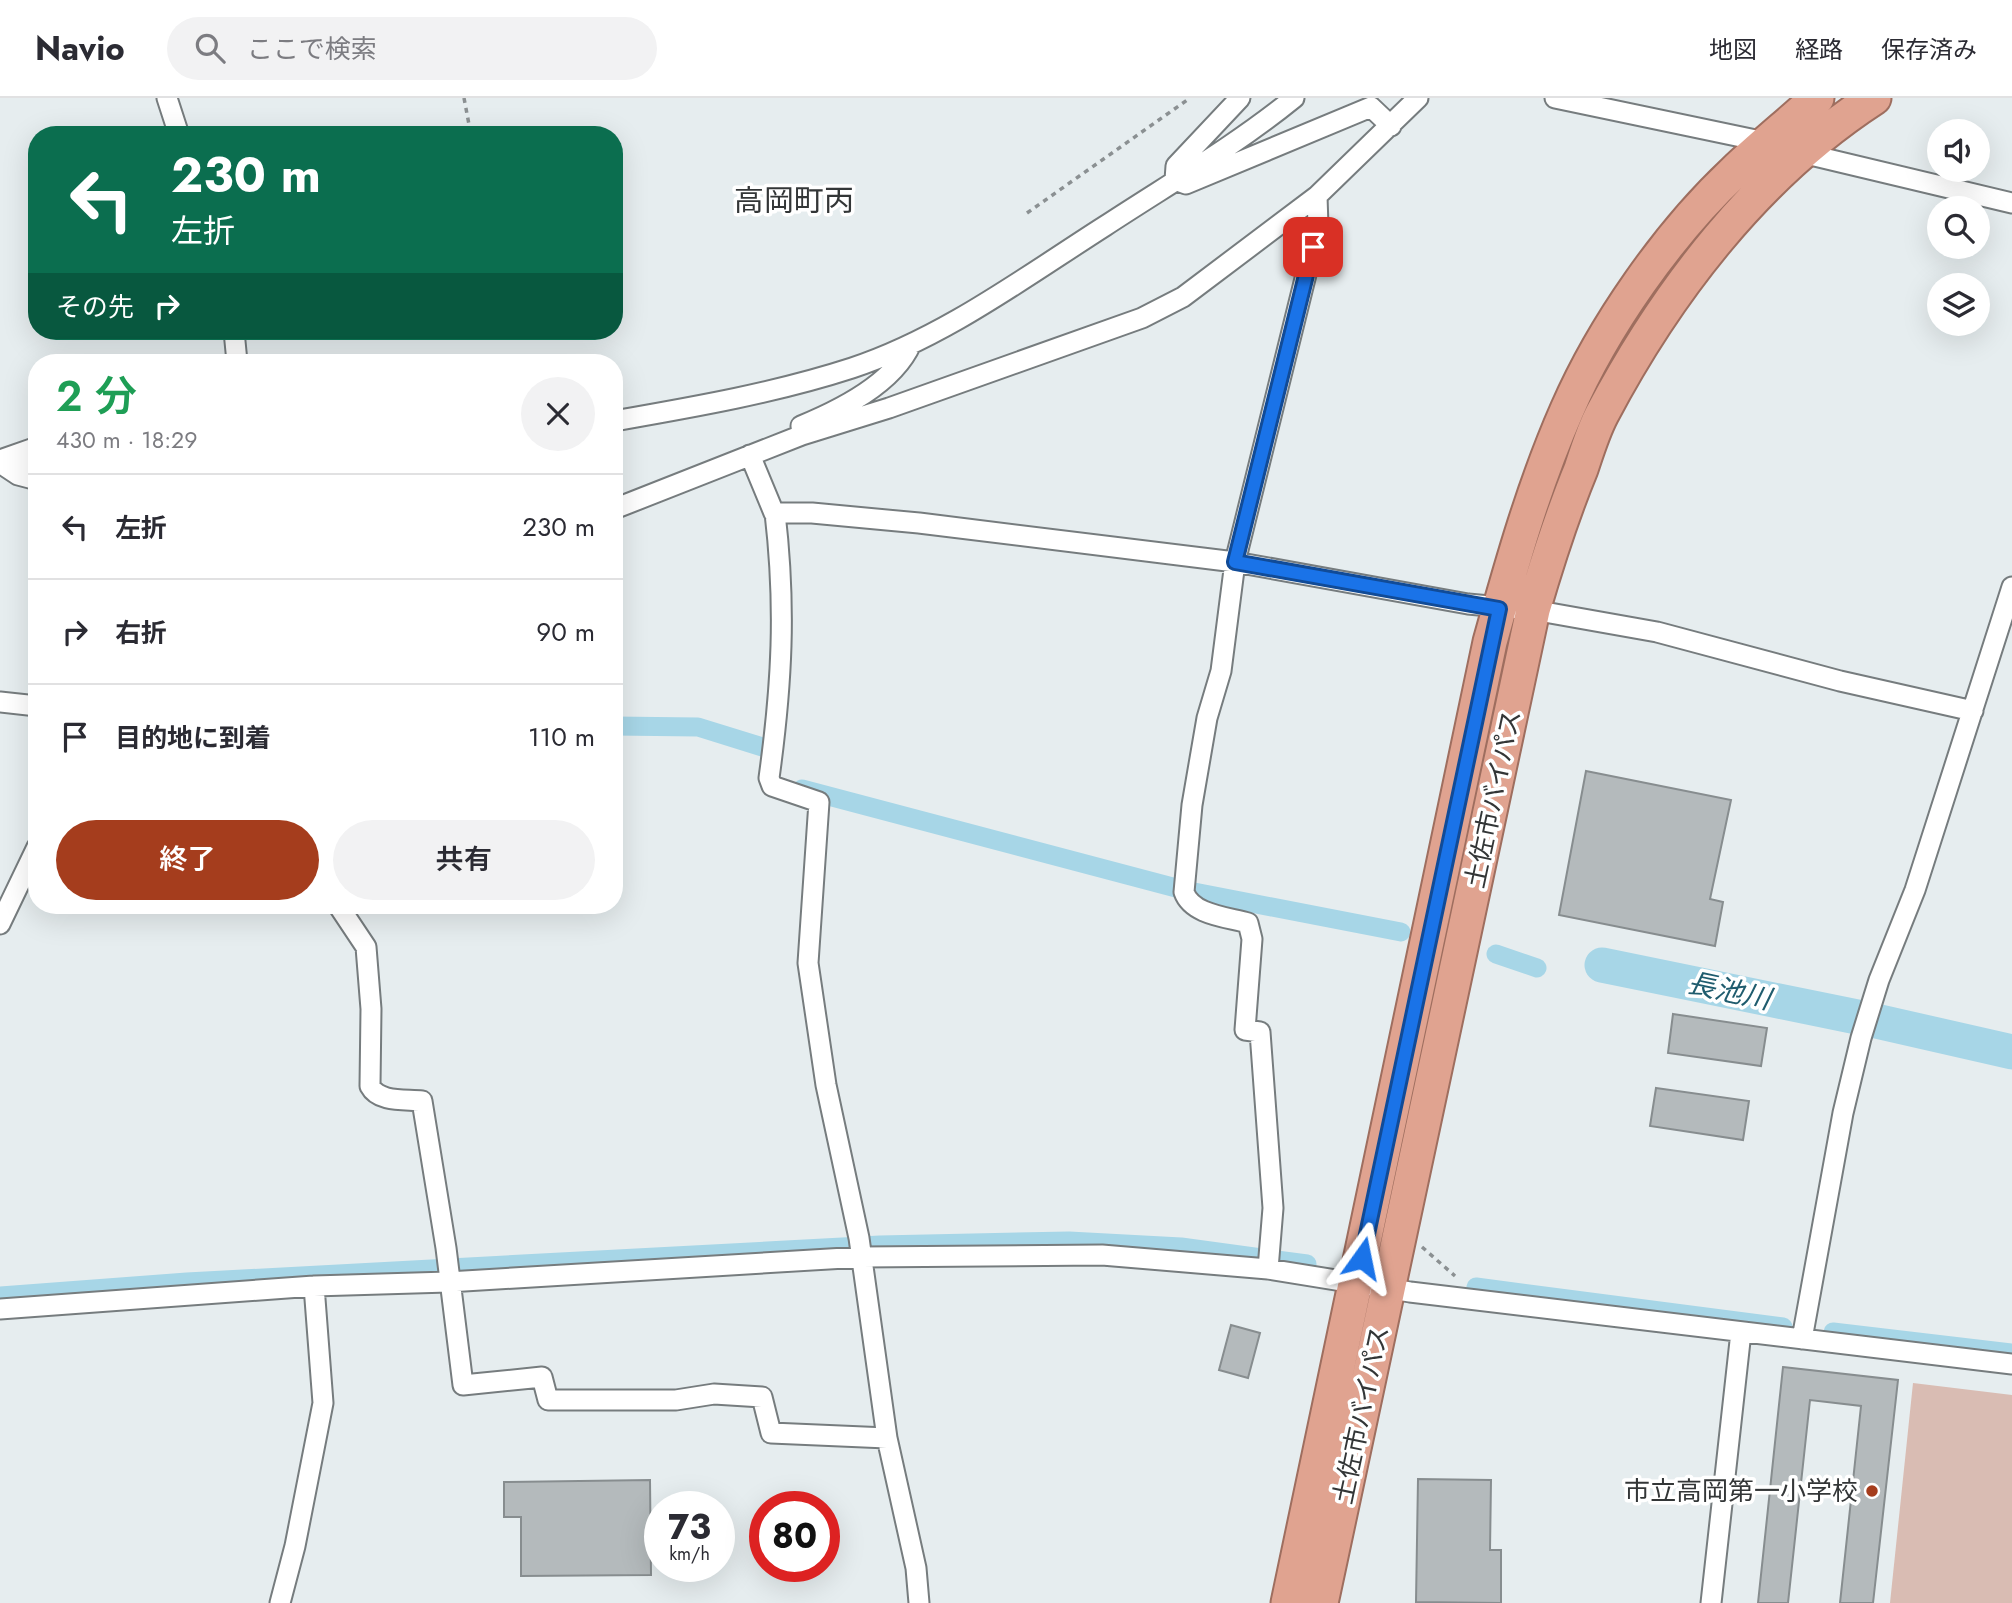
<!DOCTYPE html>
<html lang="ja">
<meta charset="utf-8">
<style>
:root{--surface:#fff;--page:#f2f2f3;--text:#2b2b33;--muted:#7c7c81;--line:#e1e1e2;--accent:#a53d1d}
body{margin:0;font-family:Jost,"Noto Sans JP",sans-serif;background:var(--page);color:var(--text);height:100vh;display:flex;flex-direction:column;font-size:26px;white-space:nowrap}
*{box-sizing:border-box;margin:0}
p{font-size:23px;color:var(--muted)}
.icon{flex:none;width:38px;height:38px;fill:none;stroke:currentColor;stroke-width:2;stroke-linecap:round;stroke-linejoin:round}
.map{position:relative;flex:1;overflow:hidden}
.details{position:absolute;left:28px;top:256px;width:595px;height:560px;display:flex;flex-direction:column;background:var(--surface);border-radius:28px;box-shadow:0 7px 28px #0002}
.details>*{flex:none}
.hud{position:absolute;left:28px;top:28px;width:595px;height:214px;border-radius:28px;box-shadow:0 7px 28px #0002;background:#0b6e4f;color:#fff;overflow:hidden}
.tools{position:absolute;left:1927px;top:21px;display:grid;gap:14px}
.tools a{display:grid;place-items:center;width:63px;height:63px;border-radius:50%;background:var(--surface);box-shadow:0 7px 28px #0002;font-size:35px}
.speed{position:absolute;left:644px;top:1393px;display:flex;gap:14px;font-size:35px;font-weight:700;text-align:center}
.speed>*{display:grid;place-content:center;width:91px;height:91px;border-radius:50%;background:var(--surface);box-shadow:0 7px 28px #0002;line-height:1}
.speed small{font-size:18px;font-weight:400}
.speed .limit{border:10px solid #d22;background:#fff;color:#111}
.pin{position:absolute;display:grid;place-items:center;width:60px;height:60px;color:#fff;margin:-30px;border-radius:14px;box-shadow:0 4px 10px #0006}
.me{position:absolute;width:77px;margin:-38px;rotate:12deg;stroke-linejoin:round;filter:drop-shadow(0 0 5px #0008)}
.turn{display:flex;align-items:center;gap:24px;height:147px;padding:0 28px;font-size:32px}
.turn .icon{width:91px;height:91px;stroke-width:2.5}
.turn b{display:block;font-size:49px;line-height:60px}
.then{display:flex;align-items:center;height:66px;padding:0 28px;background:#0003;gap:14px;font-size:26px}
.round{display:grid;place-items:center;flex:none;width:74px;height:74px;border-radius:37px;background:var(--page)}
.headline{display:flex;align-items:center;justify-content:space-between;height:119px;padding:0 28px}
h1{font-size:42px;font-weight:600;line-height:52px;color:#1e9e55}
.cta{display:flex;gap:14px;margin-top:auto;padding:14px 28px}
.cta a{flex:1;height:80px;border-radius:42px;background:var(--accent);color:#fff;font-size:28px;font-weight:600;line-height:80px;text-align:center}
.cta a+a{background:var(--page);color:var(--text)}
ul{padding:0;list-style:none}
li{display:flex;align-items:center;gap:21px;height:105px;padding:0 28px;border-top:2px solid var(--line)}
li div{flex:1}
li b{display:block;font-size:26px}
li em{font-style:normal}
header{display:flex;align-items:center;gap:42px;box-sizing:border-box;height:98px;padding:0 35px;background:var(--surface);border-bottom:2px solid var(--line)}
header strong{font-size:33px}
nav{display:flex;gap:38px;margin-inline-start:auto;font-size:24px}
.search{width:490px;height:63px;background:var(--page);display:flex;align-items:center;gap:18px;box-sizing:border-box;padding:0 24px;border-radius:38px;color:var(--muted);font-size:26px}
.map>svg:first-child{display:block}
.green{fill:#d9bcb3}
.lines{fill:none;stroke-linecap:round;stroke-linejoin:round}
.canal{stroke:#a7d6e7;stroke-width:19}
.river{stroke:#a7d6e7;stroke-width:35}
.building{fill:#b4babc;stroke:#878d8f;stroke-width:2}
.minor-casing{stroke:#767c7e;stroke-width:23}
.trunk-casing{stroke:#9e6e5f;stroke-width:37}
.path{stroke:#8b9092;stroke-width:3.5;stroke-dasharray:5 5;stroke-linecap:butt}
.minor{stroke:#fff;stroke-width:19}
.trunk{stroke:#e0a390;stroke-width:33}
.route-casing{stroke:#114b97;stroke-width:18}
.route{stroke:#1a73e8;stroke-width:12}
.poi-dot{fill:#a53d1d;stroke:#fff;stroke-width:2.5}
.labels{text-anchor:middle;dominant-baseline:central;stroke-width:7;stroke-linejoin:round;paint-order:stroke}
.street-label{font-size:26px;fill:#333637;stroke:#fff}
.poi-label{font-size:26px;fill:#333637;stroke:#fff;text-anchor:end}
.water-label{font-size:28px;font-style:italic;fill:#1f5c6e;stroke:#fff}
.quarter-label{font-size:30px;fill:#333637;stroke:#fff}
</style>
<header>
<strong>Navio</strong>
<div class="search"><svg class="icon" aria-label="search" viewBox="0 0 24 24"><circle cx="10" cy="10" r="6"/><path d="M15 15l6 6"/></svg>ここで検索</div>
<nav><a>地図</a><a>経路</a><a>保存済み</a></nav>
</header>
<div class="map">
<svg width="2012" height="1505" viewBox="0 0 2012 1505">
<rect width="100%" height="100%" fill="#e6edef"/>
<path class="green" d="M 1913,1285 L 2012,1297 L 2012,1505 L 1890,1505 Z"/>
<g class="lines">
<path class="canal" d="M 614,628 L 698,629 L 769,651
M 802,691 L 1180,791
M 1189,793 L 1401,834
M 1496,856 L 1537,870
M 1476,1189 L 1783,1229
M 0,1198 L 187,1184 L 880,1147 L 1069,1143 L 1181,1149 L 1307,1166
M 1833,1234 L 2012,1255"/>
<path class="river" d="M 1602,867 L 1857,919
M 1876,923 L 2012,954"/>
</g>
<path class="building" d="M 1586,673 L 1731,702 L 1710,801 L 1723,804 L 1715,848 L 1559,817 Z
M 1673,916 L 1767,930 L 1761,968 L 1668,955 Z
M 1656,990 L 1749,1003 L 1743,1042 L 1650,1028 Z
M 1231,1227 L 1260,1235 L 1248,1280 L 1219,1272 Z
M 1783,1269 L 1898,1282 L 1873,1505 L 1840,1505 L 1861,1308 L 1810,1302 L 1788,1505 L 1758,1505 Z
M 1418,1381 L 1491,1382 L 1490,1452 L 1501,1452 L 1501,1505 L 1416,1504 Z
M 650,1382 L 651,1477 L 521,1478 L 521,1419 L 504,1419 L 504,1384 Z"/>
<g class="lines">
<defs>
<path id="minor" d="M 167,0 L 179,37
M 1240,0 L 1176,68 L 1175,82 L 1186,86 L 1371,9 L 1391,28
M 1555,0 L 1770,45
M 1798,54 L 2012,105
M 234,233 L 237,264
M 614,323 C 694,309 775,295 852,270 C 943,240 1025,179 1105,128 C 1169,86 1235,48 1294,0
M 802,337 L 889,310 L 1142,220 L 1183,199 L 1317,98 L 1418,0
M 750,357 L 774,415 L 812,415 L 919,425 L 1235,464 L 1468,506 L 1533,512 L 1657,534 L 1840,583 L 1973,613
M 0,362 L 37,349
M 3,363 L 37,365
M 0,365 L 18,377 L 37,382
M 614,411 L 802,337 L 801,328 C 840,312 893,286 911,246
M 775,415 C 786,509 782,586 769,680 L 772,688 L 819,704 L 808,865 L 826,987 L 859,1140 L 887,1340 L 916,1470 L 919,1505
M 0,604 L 37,608
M 338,807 L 366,849 L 371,911 L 370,988 C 379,1005 406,1001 422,1003 L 446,1150 L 463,1287 L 542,1279 L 548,1302 L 676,1302 L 714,1296 L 762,1299 L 771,1335 L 887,1340
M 0,826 L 37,749
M 1268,1171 L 1273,1110 L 1260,934 L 1245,932 L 1252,841 L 1248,825 C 1227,819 1192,817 1184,794 L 1192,707 L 1207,620 L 1221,573 L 1235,464 L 1318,128 L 1317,98
M 0,1211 L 314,1188 L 448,1184 L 862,1159 L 1102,1157 L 1268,1171 L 1410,1194 L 2012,1266
M 1802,1241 L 1843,1015 L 1861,940 L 1879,882 L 1915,792 L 2012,489
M 280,1505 L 295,1448 L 323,1305 L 314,1188
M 1711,1505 L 1741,1234"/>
<path id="trunk" d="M 1288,1505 L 1490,544 C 1512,465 1534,387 1567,312 C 1603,229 1668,136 1734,74 C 1761,48 1790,25 1817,0
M 1321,1505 L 1533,512 C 1547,464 1562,417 1581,371 C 1587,353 1593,333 1602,316 C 1667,193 1757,76 1874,0"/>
</defs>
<use href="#minor" class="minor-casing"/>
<use href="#trunk" class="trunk-casing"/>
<path class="path" d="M 464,0 L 471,37
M 1027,115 L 1190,0
M 1422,1149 L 1455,1178"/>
<use href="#minor" class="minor"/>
<use href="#trunk" class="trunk"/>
</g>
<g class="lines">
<defs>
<path id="route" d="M 1313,149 L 1235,464 L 1499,511 L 1362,1160"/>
</defs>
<use href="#route" class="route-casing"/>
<use href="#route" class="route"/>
</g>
<circle class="poi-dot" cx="1872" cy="1393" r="7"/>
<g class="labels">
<g class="street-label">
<text transform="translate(1493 701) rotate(-78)">土佐市バイパス</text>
<text transform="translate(1361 1317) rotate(-78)">土佐市バイパス</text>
</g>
<g class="poi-label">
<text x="1858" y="1393">市立高岡第一小学校</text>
</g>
<g class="water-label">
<text transform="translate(1729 893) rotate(12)">長池川</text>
</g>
<g class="quarter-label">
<text x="794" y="102">高岡町丙</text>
</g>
</g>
</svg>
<div class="tools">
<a><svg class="icon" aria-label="sound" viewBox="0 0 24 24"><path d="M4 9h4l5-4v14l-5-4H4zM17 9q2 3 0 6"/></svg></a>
<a><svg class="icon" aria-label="search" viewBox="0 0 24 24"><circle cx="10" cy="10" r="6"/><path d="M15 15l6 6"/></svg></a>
<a><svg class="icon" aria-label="layers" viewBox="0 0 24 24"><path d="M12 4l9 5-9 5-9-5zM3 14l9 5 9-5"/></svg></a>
</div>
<div class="speed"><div>73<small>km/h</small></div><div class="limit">80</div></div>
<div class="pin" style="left:1313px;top:149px;background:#d93025"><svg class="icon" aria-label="arrive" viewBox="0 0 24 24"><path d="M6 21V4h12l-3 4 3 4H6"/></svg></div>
<svg class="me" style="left:1362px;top:1160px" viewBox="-20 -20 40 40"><path d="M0-17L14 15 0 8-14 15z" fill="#1a73e8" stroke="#fff" stroke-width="4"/></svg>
<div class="hud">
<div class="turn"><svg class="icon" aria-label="left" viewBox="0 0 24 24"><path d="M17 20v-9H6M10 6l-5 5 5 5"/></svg><div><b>230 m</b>左折</div></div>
<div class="then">その先<svg class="icon" aria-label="right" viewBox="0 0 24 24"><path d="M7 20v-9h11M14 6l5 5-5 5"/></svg></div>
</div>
<section class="details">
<div class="headline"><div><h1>2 分</h1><p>430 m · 18:29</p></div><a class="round"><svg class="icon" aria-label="close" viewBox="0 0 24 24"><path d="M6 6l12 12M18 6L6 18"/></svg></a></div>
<ul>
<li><svg class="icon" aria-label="left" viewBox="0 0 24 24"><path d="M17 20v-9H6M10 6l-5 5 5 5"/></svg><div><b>左折</b></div><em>230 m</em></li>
<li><svg class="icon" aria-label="right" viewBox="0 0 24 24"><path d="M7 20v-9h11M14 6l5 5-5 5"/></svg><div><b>右折</b></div><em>90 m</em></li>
<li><svg class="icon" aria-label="arrive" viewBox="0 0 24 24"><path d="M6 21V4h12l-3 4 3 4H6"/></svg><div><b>目的地に到着</b></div><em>110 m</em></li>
</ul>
<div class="cta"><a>終了</a><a>共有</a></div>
</section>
</div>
